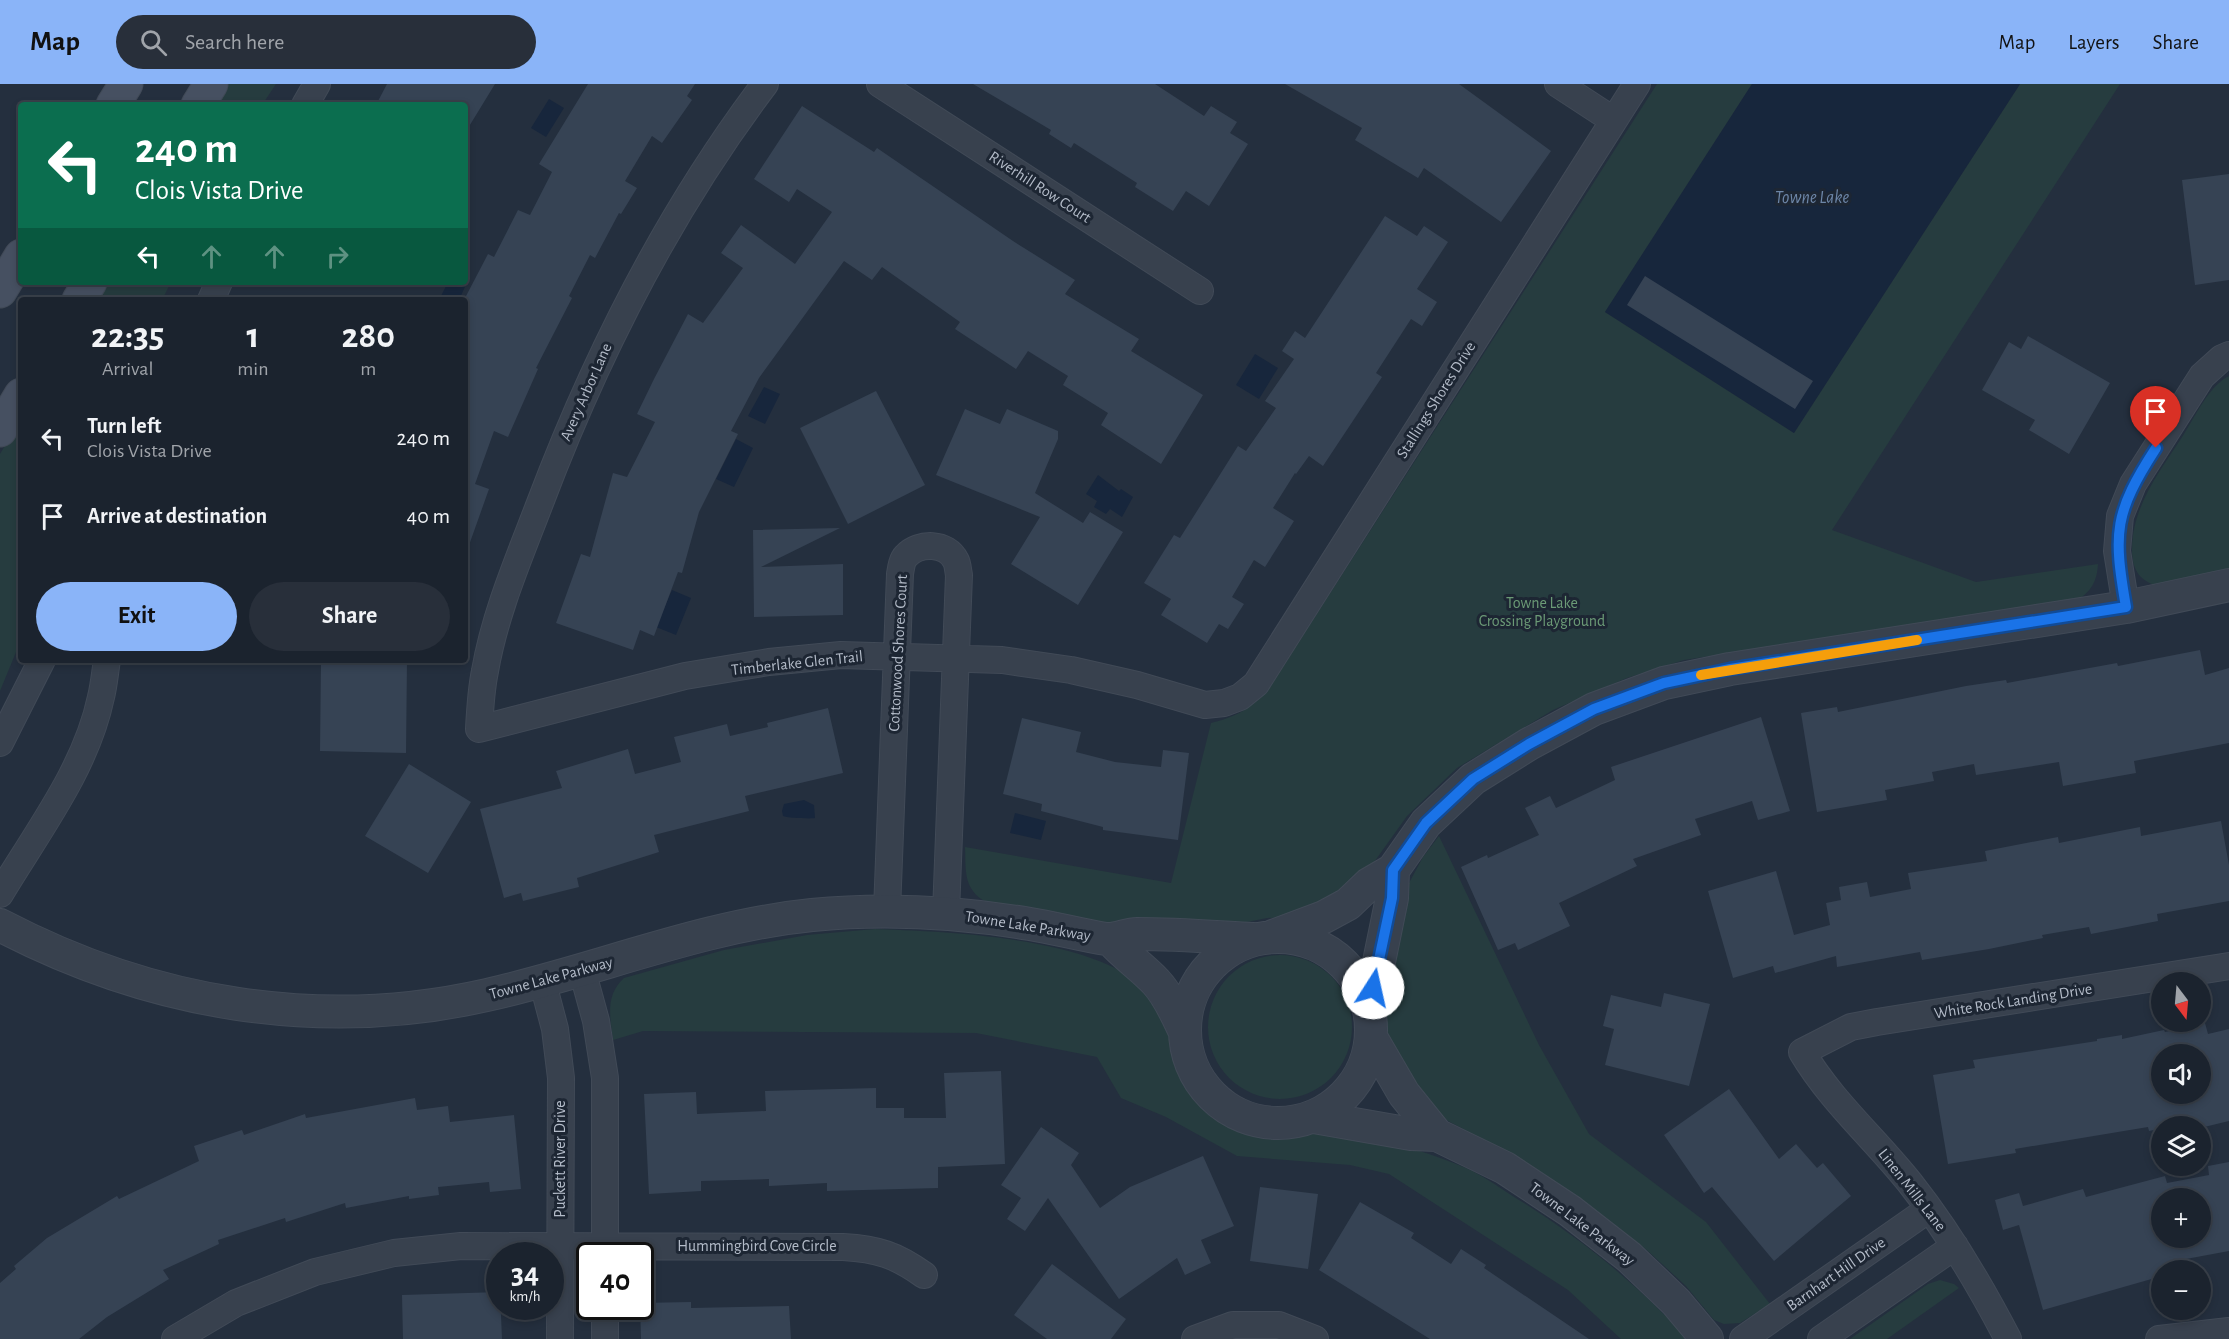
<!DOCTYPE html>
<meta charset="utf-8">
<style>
:root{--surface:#1b232e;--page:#282f3a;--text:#f1f3f6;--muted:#a0a4aa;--line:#39404a;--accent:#8ab4f8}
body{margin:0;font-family:"Alegreya Sans",sans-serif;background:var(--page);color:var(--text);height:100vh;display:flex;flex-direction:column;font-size:22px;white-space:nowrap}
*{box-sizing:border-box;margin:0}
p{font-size:20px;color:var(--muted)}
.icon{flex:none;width:33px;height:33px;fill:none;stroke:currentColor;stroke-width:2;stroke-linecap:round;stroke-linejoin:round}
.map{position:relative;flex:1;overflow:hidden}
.details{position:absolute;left:18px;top:213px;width:450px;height:366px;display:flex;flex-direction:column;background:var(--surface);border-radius:6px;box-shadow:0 3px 9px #0003,0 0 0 2px var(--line)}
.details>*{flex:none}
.banner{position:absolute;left:18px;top:18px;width:450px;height:183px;border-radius:6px;box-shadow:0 3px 9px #0003,0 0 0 2px var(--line);background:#0b6e4f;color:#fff;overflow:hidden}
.needle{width:39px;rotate:164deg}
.tools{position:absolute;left:2151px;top:888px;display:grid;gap:12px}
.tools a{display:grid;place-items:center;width:60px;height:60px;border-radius:50%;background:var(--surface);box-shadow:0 3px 9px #0003,0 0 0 2px var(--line);font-size:30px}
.speed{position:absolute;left:486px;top:1158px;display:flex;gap:12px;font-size:30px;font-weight:700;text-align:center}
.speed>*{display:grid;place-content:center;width:78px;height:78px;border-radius:50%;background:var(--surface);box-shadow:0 3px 9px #0003,0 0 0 2px var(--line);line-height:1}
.speed small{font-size:15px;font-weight:400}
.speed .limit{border:3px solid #111;border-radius:9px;background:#fff;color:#111}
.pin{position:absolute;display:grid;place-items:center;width:51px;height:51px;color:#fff;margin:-62px -26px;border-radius:50% 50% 50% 0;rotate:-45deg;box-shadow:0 0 6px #0007}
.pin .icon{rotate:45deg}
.me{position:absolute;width:66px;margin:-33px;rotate:10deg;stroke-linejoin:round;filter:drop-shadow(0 0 4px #0008)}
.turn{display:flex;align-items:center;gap:21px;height:126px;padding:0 18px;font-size:27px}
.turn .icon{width:78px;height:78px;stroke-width:2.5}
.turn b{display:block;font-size:42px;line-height:51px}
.lanes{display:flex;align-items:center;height:57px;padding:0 18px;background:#0003;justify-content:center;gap:30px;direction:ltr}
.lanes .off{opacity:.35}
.eta{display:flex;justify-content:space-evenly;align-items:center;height:102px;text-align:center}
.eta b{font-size:36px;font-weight:700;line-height:42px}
.cta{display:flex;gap:12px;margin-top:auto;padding:12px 18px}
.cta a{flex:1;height:69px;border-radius:36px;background:var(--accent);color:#111;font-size:24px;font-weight:700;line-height:69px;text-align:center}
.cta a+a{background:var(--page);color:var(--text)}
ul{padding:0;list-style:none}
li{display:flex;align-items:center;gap:18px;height:78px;padding:0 18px}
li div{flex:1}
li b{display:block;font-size:22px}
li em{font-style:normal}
header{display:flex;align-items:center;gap:36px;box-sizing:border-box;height:84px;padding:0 30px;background:var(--accent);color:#111}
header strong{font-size:28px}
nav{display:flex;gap:33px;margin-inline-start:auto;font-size:21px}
.search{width:420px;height:54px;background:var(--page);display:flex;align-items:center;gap:15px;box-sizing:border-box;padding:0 21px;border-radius:33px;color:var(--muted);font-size:22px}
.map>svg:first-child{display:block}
.green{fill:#263c3f}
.water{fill:#17263c}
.building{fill:#364354;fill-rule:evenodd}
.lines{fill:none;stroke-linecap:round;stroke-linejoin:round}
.minor-casing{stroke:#414a57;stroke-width:28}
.tertiary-casing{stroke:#414a57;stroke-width:34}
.secondary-casing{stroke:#414a57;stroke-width:35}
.minor{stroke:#38414e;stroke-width:26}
.tertiary{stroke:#38414e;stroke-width:32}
.secondary{stroke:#465061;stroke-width:33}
.route-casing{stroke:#114b97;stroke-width:15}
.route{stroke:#1a73e8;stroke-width:10}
.slow{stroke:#f59e0b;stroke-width:10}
.labels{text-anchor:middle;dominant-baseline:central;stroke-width:6;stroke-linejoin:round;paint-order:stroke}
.street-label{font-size:16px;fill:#b4bcc9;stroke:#1d2633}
.park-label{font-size:16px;fill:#6b9a76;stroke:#1d2633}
.water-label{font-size:18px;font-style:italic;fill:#6d86a8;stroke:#1d2633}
</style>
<header>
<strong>Map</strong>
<div class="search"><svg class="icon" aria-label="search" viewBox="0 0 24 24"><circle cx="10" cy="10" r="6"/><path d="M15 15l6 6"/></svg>Search here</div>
<nav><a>Map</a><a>Layers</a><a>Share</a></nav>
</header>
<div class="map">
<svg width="2229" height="1255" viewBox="0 0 2229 1255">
<rect width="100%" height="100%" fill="#242f3e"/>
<path class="green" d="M 223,0 L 276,0 L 262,21 L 210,21 Z
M 1657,0 L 1752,0 L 1605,228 L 1794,349 L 2020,0 L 2120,0 L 1832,446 L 1976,498 L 2098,480 C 2097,497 2092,506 2078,516 L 1684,576 L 1627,594 L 1553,626 L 1457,684 L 1407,732 L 1362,795 L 1301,833 L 1267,834 L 1232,841 L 1105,841 L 986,818 C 963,805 966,787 965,763 L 1171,799 L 1211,639 C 1245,630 1253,622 1275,595 Z
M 103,198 L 171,198 L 162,216 L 93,216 Z
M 2229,292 L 2229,485 L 2155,501 C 2138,496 2132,483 2132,466 C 2132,421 2161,386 2184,350 C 2196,331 2209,302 2229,292 Z
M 21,335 L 21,556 L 0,607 L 0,370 Z
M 1439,752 L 1539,961 L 1589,1050 L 1706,1138 L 1770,1220 L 1740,1239 L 1724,1240 L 1714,1236 L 1686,1202 L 1649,1168 L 1602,1131 L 1499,1064 L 1433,1029 L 1392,972 L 1386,945 L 1384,918 L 1399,827 L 1409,799 L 1423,773 Z
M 875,845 C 946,848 1116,852 1157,919 C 1169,937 1170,958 1179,977 C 1190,1005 1208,1027 1235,1041 C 1256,1051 1279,1048 1301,1048 C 1324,1049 1347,1050 1369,1054 C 1402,1060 1435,1071 1466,1084 C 1482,1091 1497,1102 1511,1111 C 1575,1150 1633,1196 1684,1251 L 1685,1255 L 1621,1255 L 1568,1206 L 1389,1090 L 1350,1081 L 1237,1072 L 1166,1033 L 1121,1014 L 1097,973 L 976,949 L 643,947 L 613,956 C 610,933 605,911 624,894 L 724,866 L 807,851 Z
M1208 943a72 72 0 1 1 144 0a72 72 0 1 1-144 0Z
M 1940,1196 L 1954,1200 L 1959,1204 L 1887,1255 L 1850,1255 L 1928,1200 Z"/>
<path class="water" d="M 1752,0 L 2020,0 L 1794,349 L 1605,228 Z
M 549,15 L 564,24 L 546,53 L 531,44 Z
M 465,195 L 468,196 L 459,216 L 439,216 L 448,198 L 465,198 Z
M 1255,270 L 1278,284 L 1259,315 L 1236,301 Z
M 764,303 L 780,310 L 765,340 L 748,332 Z
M 736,355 L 753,364 L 734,403 L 716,395 Z
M 1098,391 L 1119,407 L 1121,405 L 1133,413 L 1122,433 L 1110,425 L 1106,430 L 1094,423 L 1097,417 L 1086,410 Z
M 672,506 L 691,514 L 676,551 L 656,543 Z
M 804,716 L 814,721 L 815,734 C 812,735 787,734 783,732 L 782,727 L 784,720 Z
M 1015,729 L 1046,737 L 1041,756 L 1010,749 Z"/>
<path class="building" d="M 387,0 L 495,0 L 465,49 L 465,21 L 376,21 Z
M 588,0 L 695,0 L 687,12 L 692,16 L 662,59 L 652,52 L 625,97 L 637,104 L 621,130 L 619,129 L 595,174 L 590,171 L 569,212 L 572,214 L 536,284 L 538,285 L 508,353 L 494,347 L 475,400 L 489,405 L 468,464 L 465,463 L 465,214 L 488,170 L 494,173 L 518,126 L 530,131 L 552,88 L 539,80 Z
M 973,0 L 1155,0 L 1204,32 L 1211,22 L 1237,38 L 1230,49 L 1248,60 L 1209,122 L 1186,107 L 1173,127 L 1135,103 L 1137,99 L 1074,59 L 1071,64 L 1049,50 L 1051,46 Z
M 1285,0 L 1459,0 L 1551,67 L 1501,138 L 1424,84 L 1418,94 L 1355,56 L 1362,44 Z
M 802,22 L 874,68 L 877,64 L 1013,157 L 1075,196 L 1065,210 L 1139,255 L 1131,267 L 1203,311 L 1161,380 L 1101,341 L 1108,329 L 1063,301 L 1068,292 L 1028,267 L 1016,285 L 955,245 L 960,238 L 882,183 L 872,196 L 844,177 L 759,294 L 731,347 L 738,350 L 699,428 L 682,489 L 678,488 L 654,552 L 640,546 L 633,566 L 556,539 L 581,470 L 590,473 L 613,389 L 627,393 L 655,338 L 637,330 L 654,295 L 688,230 L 703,239 L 743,184 L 721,169 L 741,141 L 795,180 L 832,128 L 797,105 L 789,118 L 754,95 Z
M 2229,90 L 2229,196 L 2195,201 L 2182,96 Z
M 1385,132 L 1417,152 L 1424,142 L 1448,158 L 1417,205 L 1437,218 L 1422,242 L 1411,235 L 1376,289 L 1382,293 L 1323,382 L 1309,372 L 1296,390 L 1295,389 L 1273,424 L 1294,437 L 1265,483 L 1254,476 L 1232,513 L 1244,520 L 1228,545 L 1219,540 L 1207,559 L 1161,531 L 1171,515 L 1144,499 L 1174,451 L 1180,454 L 1238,362 L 1246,367 L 1276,324 L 1265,317 L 1294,275 L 1282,267 L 1295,247 L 1305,254 Z
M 1645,192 L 1813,297 L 1795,325 L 1627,221 Z
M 2028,252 L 2110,299 L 2069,370 L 2029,346 L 2035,336 L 1982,306 L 2009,258 L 2021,265 Z
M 876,307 L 925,401 L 848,440 L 800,344 Z
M 965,325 L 1000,340 L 1007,325 L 1058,347 L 1058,355 L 1035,409 L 1083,439 L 1090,428 L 1123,448 L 1078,521 L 1011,480 L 1040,433 L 936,391 Z
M 840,444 L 761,483 L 843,480 L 843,531 L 754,533 L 753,446 Z
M 2200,566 L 2205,591 L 2229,584 L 2229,659 L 2134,677 L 2136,689 L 2063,702 L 2059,678 L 1976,691 L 1974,680 L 1932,688 L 1934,697 L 1885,706 L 1887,716 L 1817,728 L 1801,629 L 1837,623 L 1838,628 L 1966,602 L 2006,596 L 2007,599 L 2117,579 L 2118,582 Z
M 321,576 L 407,576 L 406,669 L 320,667 Z
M 828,624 L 843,689 L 745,712 L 749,727 L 654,751 L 659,768 L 577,794 L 579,803 L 523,817 L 521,809 L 504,814 L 480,725 L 562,704 L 556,687 L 628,665 L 635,690 L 681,678 L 674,653 L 727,640 L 730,652 L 768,643 L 767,639 Z
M 1761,633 L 1790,727 L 1758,736 L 1752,717 L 1695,735 L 1701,751 L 1633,775 L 1637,782 L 1559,819 L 1570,842 L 1518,866 L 1515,859 L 1498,866 L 1461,783 L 1487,771 L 1488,774 L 1539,751 L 1525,724 L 1550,712 L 1556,724 L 1615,696 L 1611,683 Z
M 1022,634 L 1081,648 L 1076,668 L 1115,678 L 1161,683 L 1163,666 L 1189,669 L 1178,756 L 1103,746 L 1103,743 L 1041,727 L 1042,720 L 1003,710 Z
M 409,680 L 471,718 L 428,789 L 365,752 Z
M 2221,737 L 2229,781 L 2229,817 L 2157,830 L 2158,837 L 2091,850 L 2089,843 L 2042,851 L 2043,854 L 1989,865 L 1922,876 L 1920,868 L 1837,883 L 1836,872 L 1775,889 L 1773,882 L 1733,894 L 1708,807 L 1776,787 L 1794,851 L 1830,841 L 1826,819 L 1841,816 L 1839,803 L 1867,798 L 1870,813 L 1911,805 L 1908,789 L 1987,777 L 1985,767 L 2058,753 L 2059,759 L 2140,743 L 2141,752 Z
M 1664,909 L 1710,920 L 1689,1002 L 1605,981 L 1614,945 L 1603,942 L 1611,911 L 1661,923 Z
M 2205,939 L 2208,950 L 2229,945 L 2229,1037 L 2200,1044 L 2162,1042 L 2162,1053 L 2156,1054 L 2154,1046 L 2149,1047 L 2148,1043 L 2015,1065 L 2016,1069 L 1948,1080 L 1933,991 L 1975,984 L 1973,976 L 2097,957 L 2097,955 L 2122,951 L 2122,955 L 2164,946 L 2165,948 ZM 2162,970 L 2200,970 L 2200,1010 L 2162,1010 Z
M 1001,987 L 1005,1080 L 938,1083 L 938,1104 L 827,1107 L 827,1099 L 769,1102 L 769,1095 L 701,1097 L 701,1107 L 649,1110 L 644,1010 L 696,1008 L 697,1030 L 766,1027 L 765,1007 L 876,1004 L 876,1024 L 904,1024 L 904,1034 L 946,1034 L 944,989 Z
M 1729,1005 L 1779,1075 L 1796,1060 L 1817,1084 L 1823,1079 L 1851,1112 L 1774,1177 L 1712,1103 L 1704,1109 L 1664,1051 Z
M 415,1014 L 417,1026 L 448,1022 L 450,1038 L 514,1031 L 521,1105 L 490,1108 L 489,1098 L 438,1103 L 439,1111 L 409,1115 L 409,1112 L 346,1124 L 345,1119 L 286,1138 L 285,1134 L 218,1156 L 219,1160 L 163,1186 L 169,1195 L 107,1233 L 79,1255 L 0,1255 L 0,1199 L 16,1185 L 14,1182 L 47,1154 L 117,1112 L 119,1115 L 199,1077 L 194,1062 L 242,1046 L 244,1051 L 305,1030 L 306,1034 Z
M 1041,1043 L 1079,1069 L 1071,1081 L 1100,1124 L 1130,1103 L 1203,1072 L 1234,1142 L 1201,1156 L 1211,1179 L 1185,1191 L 1177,1174 L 1119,1215 L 1048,1114 L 1025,1147 L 1007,1135 L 1021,1114 L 1001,1101 Z
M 2229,1078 L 2229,1167 L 2186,1175 L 2189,1186 L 2162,1186 L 2162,1192 L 2043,1226 L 2019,1141 L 2003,1146 L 1995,1116 L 2019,1109 L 2023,1122 L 2083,1105 L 2086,1113 L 2165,1092 L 2167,1099 L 2209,1091 L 2208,1082 ZM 2162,1114 L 2200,1114 L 2200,1154 L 2162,1154 Z
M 1260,1103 L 1318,1110 L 1308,1185 L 1250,1177 Z
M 1360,1118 L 1414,1149 L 1411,1154 L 1451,1180 L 1461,1165 L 1486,1181 L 1484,1184 L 1589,1255 L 1430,1255 L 1319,1186 Z
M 1052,1180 L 1126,1235 L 1111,1255 L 1047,1255 L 1014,1231 Z
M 500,1208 L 502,1255 L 403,1255 L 402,1211 Z
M 691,1218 L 691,1224 L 789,1222 L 791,1255 L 641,1255 L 640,1219 Z"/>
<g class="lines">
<defs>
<path id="minor" d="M 765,0 C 669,127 596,271 540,419 C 519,474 495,529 485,587 C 481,606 480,626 479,645 L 685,592 L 769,578 L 841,571 L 1002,576 L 1071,586 L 1137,601 L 1205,621 L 1224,619 L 1240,613 L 1256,600 L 1637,0
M 880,0 L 1200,207
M 1558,0 L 1613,36
M 305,21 L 317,0
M 211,216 L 219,198
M 2126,523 L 2117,467 L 2120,432 L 2133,400 L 2202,292 L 2222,274 L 2229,271
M 0,659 L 42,576
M 0,810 C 37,748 86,685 101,613 C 104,601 105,588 107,576
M 887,827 L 900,490 C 901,484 902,476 906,472 C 919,458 947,458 956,477 C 958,481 958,487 959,491 L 946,829
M 582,886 L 596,937 L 605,994 L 605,1172
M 542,896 L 555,945 L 561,994 L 560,1255
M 605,1222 L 605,1255
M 175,1255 L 236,1219 L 315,1188 L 394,1169 L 461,1162 L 843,1163 C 878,1165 896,1171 924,1191
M 1195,1255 L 1233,1241 L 1279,1241 L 1315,1255
M 1743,1255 L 1929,1125
M 1821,1255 L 1955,1162
M 2008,1255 C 1980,1201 1948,1147 1910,1099 C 1875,1055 1831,1017 1802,968 L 1851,943 L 1877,938 L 2229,882
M 2159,1255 L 2229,1247"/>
<path id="tertiary" d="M 0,841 C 151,920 319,949 487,911 C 594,887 702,842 812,831 C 885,824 958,828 1030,840 C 1055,844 1080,851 1106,855 C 1116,856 1127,850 1137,850 C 1176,850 1215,853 1253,855
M 1273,852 L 1324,833 L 1348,820 L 1369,800 L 1393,786 L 1426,739 L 1473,695 L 1529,660 L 1594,625 L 1664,599 L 1730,585 L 2126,523 L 2229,501
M1185 946a93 93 0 1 1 186 0a93 93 0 1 1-186 0Z
M 1110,855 C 1124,871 1142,883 1156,898 C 1168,911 1176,929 1183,944
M 1370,922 L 1392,814 L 1393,786
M 1372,955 L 1404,1010 L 1437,1051 L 1505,1084 L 1570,1127 L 1629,1173 L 1676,1218 L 1707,1255
M 1314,1033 L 1411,1050 L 1437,1051"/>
<path id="secondary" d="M 113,21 L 126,0
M 198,21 L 211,0
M 0,207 L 21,172
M 79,216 L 90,198
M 0,346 L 21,311"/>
</defs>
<use href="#minor" class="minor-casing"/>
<use href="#tertiary" class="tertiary-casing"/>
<use href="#secondary" class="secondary-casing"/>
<use href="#minor" class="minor"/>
<use href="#tertiary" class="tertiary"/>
<use href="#secondary" class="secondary"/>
</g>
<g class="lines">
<defs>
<path id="route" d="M 1373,904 L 1392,814 L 1393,786 L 1426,739 L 1473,695 L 1529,660 L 1594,625 L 1664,599 L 1730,585 L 2126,523 C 2113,448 2114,429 2156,364"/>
</defs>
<use href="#route" class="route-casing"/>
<use href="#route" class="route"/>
<path class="slow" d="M 1701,591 L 1917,556"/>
</g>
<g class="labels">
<g class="street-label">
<text transform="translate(1040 103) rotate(33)">Riverhill Row Court</text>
<text transform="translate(586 308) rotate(-66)">Avery Arbor Lane</text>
<text transform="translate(1436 316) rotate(-58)">Stallings Shores Drive</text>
<text transform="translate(898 569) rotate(-87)">Cottonwood Shores Court</text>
<text transform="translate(797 579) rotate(-6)">Timberlake Glen Trail</text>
<text transform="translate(1028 842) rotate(9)">Towne Lake Parkway</text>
<text transform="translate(551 894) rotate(-15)">Towne Lake Parkway</text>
<text transform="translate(2013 917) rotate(-9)">White Rock Landing Drive</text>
<text transform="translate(560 1075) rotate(-90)">Puckett River Drive</text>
<text transform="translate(1912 1106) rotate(52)">Linen Mills Lane</text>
<text transform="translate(1582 1140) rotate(37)">Towne Lake Parkway</text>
<text x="757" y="1162">Hummingbird Cove Circle</text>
<text transform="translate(1836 1190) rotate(-35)">Barnhart Hill Drive</text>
</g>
<g class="park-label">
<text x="1542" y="519">Towne Lake<tspan x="1542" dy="18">Crossing Playground</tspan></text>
</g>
<g class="water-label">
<text x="1812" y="114">Towne Lake</text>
</g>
</g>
</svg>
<div class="tools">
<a><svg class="needle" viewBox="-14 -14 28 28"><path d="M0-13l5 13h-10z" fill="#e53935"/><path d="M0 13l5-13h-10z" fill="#a0a4aa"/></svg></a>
<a><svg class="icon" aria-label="sound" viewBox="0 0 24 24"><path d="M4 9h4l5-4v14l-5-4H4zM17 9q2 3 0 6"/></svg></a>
<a><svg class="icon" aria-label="layers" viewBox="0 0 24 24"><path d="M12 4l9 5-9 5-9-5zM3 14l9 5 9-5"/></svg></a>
<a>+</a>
<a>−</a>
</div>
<div class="speed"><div>34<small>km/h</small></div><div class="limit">40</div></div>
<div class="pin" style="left:2156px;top:364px;background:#d93025"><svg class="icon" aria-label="arrive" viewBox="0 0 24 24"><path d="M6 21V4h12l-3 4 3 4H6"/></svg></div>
<svg class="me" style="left:1373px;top:904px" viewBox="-20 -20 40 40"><circle r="19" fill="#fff"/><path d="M0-13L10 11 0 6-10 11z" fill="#1a73e8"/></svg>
<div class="banner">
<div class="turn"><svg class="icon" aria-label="left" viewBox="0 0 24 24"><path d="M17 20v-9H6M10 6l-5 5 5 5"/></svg><div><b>240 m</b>Clois Vista Drive</div></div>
<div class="lanes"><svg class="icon" aria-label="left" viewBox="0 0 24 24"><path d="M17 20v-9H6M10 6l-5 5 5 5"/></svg><svg class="icon off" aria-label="ahead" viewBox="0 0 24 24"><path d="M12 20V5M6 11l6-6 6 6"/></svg><svg class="icon off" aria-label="ahead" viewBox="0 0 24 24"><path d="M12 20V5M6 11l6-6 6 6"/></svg><svg class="icon off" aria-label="right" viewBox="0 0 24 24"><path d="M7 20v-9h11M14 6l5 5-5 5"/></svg></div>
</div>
<section class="details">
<div class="eta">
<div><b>22:35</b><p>Arrival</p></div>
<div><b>1</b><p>min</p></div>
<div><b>280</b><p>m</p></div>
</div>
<ul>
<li><svg class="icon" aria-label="left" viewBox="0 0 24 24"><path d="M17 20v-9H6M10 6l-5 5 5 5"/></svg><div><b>Turn left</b><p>Clois Vista Drive</p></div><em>240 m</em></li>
<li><svg class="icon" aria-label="arrive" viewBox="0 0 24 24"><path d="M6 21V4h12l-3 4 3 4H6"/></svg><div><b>Arrive at destination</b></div><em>40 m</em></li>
</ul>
<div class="cta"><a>Exit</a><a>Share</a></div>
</section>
</div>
